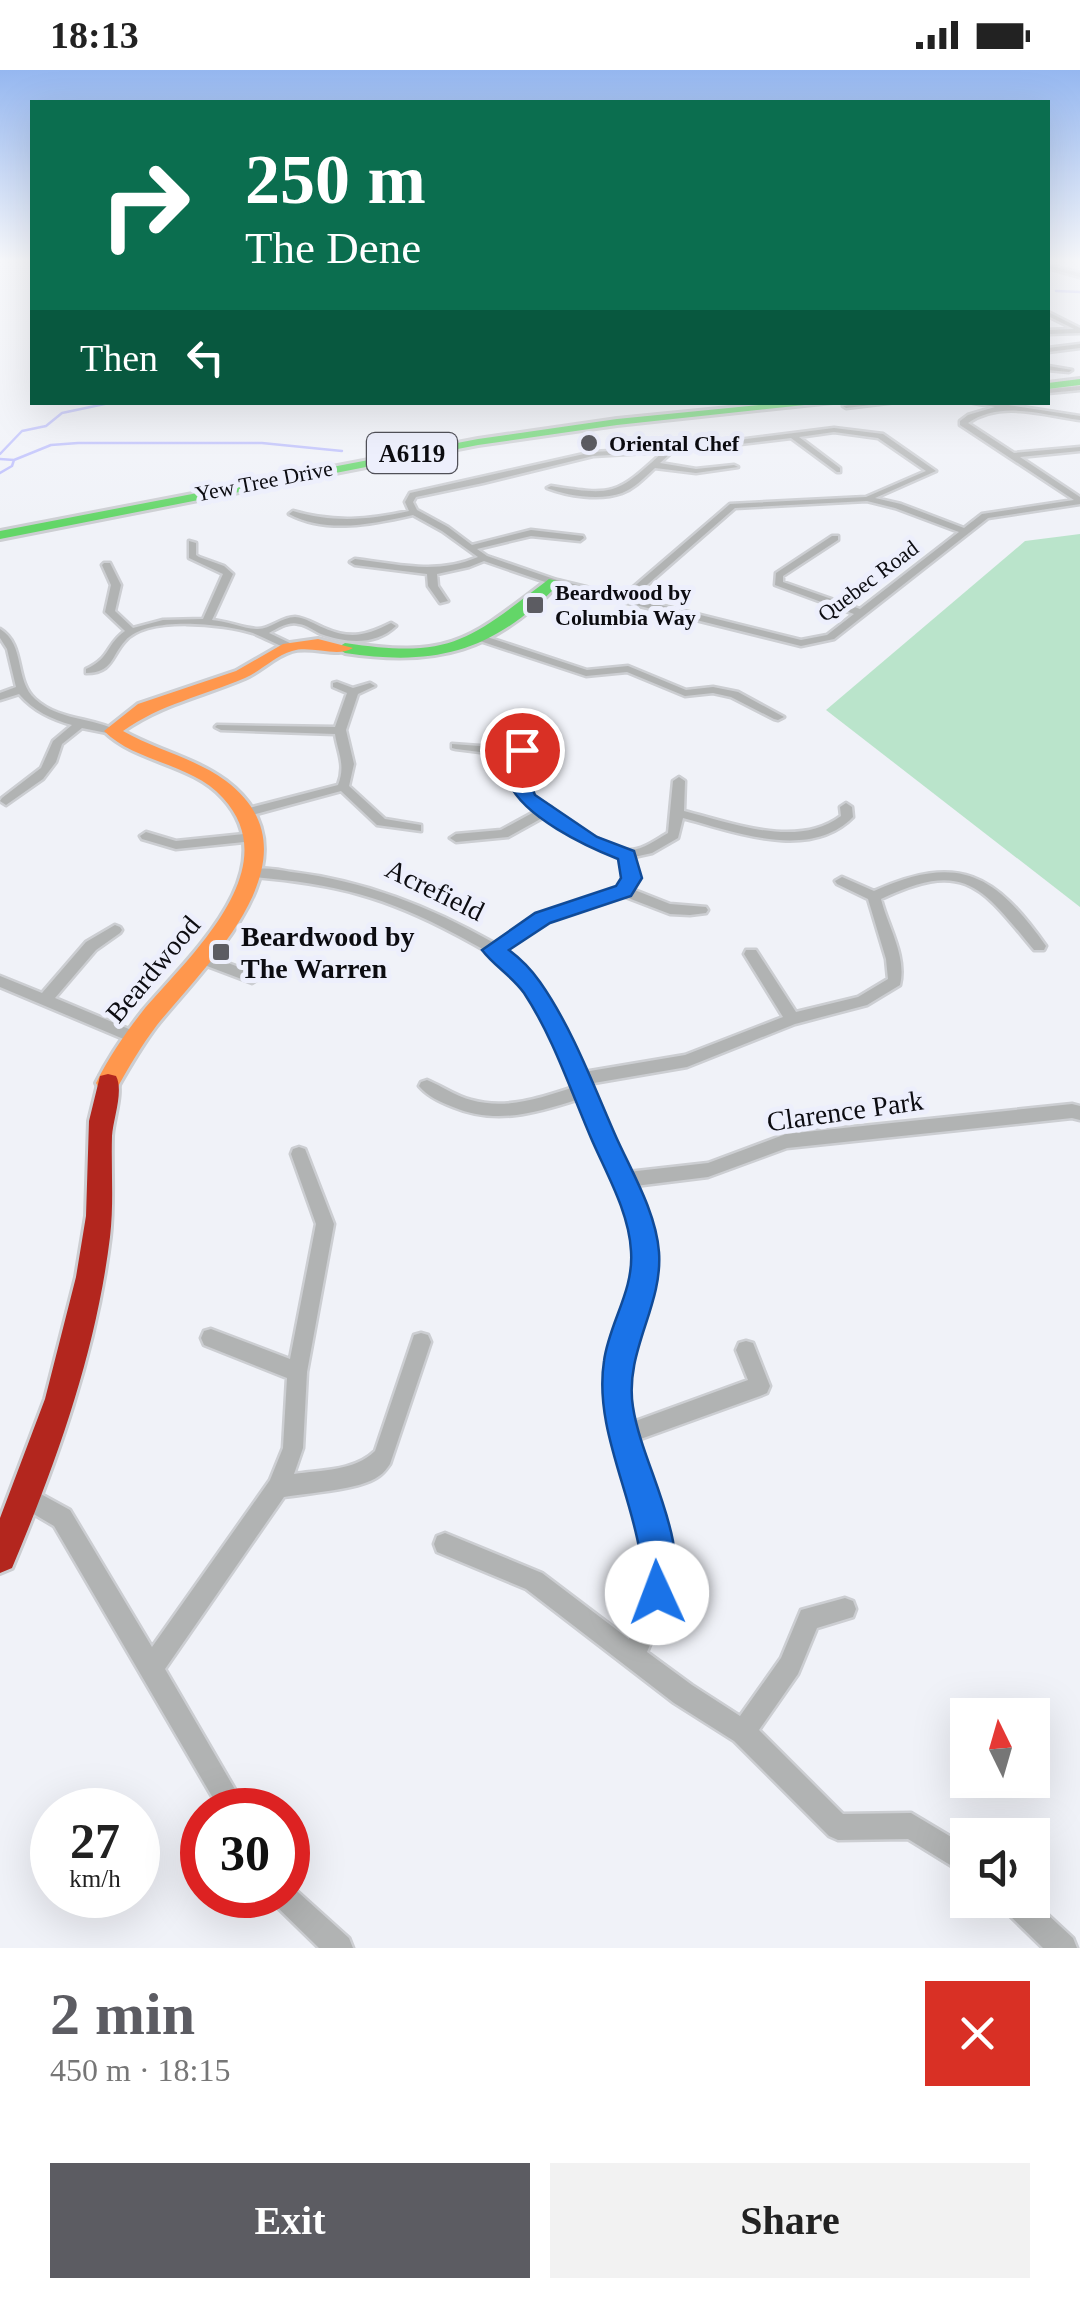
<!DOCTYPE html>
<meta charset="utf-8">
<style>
:root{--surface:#fff;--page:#f2f2f2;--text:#222;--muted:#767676;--accent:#5c5c62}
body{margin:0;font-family:"Times New Roman",serif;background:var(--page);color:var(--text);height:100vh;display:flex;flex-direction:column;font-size:38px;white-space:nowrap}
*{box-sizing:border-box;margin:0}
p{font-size:32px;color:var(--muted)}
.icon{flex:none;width:55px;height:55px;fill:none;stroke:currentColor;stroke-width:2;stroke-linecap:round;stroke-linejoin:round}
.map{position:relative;height:1878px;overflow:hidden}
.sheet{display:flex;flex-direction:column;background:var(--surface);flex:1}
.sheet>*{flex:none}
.guide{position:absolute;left:30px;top:30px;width:1020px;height:305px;border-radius:0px;box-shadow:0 10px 40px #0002;background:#0b6e4f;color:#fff;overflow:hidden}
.needle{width:65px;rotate:355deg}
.buttons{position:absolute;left:950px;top:1628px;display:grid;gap:20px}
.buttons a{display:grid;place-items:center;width:100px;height:100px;border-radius:0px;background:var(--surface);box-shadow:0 10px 40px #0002;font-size:50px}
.speed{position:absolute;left:30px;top:1718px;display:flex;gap:20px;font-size:50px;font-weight:700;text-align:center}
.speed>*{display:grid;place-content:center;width:130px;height:130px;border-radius:50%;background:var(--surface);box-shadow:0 10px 40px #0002;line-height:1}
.speed small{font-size:25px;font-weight:400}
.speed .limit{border:15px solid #d22;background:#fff;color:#111}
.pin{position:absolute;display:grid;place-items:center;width:85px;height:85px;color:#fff;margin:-42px;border:5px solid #fff;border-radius:50%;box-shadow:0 2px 10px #0007}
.me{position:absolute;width:110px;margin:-55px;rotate:358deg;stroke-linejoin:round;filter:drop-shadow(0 0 8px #0008)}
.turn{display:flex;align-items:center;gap:35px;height:210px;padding:0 50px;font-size:45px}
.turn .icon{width:130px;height:130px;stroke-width:2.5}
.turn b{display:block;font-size:70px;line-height:85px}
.then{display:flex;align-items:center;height:95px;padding:0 50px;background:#0003;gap:20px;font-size:38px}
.round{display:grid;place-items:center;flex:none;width:105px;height:105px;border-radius:0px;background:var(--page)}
.overview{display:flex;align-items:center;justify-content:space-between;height:170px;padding:0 50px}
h1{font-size:60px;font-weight:700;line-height:75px;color:var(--accent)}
.cta{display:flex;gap:20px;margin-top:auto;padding:20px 50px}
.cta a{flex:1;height:115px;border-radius:0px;background:var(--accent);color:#fff;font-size:40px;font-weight:700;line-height:115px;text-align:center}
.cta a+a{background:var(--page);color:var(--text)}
.status{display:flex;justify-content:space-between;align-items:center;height:70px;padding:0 50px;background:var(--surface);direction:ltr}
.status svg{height:28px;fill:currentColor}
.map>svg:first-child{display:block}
.green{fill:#bae4cb}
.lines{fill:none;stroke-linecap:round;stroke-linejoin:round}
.stream{stroke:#babcfd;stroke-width:2.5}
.street-casing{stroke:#ccced2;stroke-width:5}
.fast-casing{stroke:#ccced2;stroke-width:6}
.slow-casing{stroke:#ccced2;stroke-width:6}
.jam-casing{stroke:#ccced2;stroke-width:6}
.street{fill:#b1b3b3;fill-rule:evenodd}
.fast{fill:#63d668;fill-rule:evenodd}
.slow{fill:#ff974d;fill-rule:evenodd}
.jam{fill:#b3261e;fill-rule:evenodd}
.route{fill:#1a73e8;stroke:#114b97;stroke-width:2.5}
.poi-dot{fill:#5c5c62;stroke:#edeffc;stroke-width:4}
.labels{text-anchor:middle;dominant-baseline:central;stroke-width:10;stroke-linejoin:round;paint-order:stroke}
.far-poi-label{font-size:22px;font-weight:bold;fill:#0c0c11;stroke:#edeffc;text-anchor:start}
.far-street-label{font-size:22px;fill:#0c0c11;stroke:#edeffc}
.shield{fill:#edeffc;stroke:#505058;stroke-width:2.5}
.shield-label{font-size:25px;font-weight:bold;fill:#0c0c11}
.street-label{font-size:28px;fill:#0c0c11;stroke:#edeffc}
.poi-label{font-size:28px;font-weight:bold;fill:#0c0c11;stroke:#edeffc;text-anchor:start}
</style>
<div class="status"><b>18:13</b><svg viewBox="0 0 49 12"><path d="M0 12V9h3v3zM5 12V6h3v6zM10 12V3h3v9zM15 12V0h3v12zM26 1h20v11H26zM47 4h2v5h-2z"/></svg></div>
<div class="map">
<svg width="1080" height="1878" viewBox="0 0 1080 1878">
<rect width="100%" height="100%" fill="#f0f2f8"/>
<path class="green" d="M 1080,464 L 1080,837 L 826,640 L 1025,471 Z"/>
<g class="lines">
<path class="stream" d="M 1056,221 L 1080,222
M 0,384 L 22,361 L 46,356 L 62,343 L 114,332
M 0,389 L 14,390 L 51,375 L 78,373 L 262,373 L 342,381
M 0,403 L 12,396 L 14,390"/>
<defs>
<path id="street" d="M 1048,195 L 1080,203 L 1080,207 L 1048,198 Z
M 1048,242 L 1080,258 L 1080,263 L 1048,264 L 1048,260 L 1074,259 L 1048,246 Z
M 1080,274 L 1080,278 L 1048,282 L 1048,278 Z
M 1048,296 L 1072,300 L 1069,302 L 1048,300 Z
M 1080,316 L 1080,320 L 1048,323 L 1048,319 Z
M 863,332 L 896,332 L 846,338 L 843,336 Z
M 969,332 L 989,332 L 1080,346 L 1080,350 C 1043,345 1001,330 968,353 L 1014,383 L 1080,377 L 1080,381 L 1020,387 L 1080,427 L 1080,434 L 988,448 L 834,569 L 801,576 L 551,514 L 484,491 L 469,497 L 437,504 L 438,516 L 448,531 L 440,533 L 428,516 L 427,504 L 355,495 L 350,492 L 355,489 C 398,494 436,505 478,487 L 442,461 L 413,445 C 373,454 327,464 289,444 L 293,441 C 333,453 369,450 409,441 L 405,432 L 410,423 L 593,382 L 683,377 L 834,358 L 883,364 L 936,401 L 875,428 L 901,434 L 964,458 L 982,444 L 1074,430 L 960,355 L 960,351 L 968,345 L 995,337 ZM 834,362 L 878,368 L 926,401 L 866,427 L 730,434 L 623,526 L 557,510 L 487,486 L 477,479 L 531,466 L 580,471 L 584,468 L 583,466 L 531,460 L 472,475 L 448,457 L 417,440 L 413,432 L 416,427 L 483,413 L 593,386 L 663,382 C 616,425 614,426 551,416 L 547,418 C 567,426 600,431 622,423 C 635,418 645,407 655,398 L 696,403 L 738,397 L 734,395 L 696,399 L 660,393 L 672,382 L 791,368 L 837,402 L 840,402 L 840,398 L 799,367 ZM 867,431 L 895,438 L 959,462 L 860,539 L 783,512 L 783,506 L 838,470 L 838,466 L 832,466 L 776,503 L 775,515 L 854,544 L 827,565 L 801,570 L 632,528 L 735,438 Z
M 189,471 L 196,473 L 196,485 L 199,487 L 224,496 L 233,504 L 212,550 C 227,551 244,559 258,559 C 270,559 282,547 295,547 C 306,548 314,554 324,558 C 351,570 367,565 391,553 L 396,556 C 375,576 346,573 321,564 C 314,561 307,555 299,554 C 289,551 278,558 269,563 L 292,574 L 293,576 L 288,579 C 276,574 265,568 253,563 C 223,554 148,545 125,571 C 111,586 113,603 86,603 L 86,599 C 111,588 106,574 125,561 L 105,542 L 111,515 L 102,495 L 104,493 L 110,493 L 121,515 L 115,541 L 133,558 L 163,550 L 203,549 L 223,504 L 189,488 Z
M 0,559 C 26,575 14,610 35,629 C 59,651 92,647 118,661 L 112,664 L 82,658 L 62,674 L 56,692 L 43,709 L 6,735 L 0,731 L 2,728 L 41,698 L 53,671 L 72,655 C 51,649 34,641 19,624 L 0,630 L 0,623 L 16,617 L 7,579 L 0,568 Z
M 478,564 L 587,600 L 628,596 L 686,620 L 713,617 L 738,622 L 784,647 L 778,650 L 774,649 L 731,627 L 713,623 L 685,626 L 627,602 L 586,606 L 474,569 L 474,565 Z
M 337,612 L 353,618 L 370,613 L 375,616 L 358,624 L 346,660 L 354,694 L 349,716 L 385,749 L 421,755 L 421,761 L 377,755 L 341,721 L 245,747 L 239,743 L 241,740 L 338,715 C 346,695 338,683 335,664 L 221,660 L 215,657 L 217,655 L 335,657 L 347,623 L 333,617 L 333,613 Z
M 551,663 L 557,666 L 555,668 L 515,684 C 521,706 528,730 551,737 C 558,749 614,780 630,780 C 643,780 657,769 668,763 L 673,711 L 679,707 L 685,711 L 684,741 C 732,753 797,779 841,746 L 840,737 L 846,733 L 852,737 L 853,747 C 810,791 735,762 683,748 L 678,768 L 652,783 L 634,787 L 639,808 L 632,819 L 670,834 L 706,837 L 708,840 L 706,843 L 690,845 L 670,844 L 623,826 L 548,851 L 504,880 C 544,908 565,958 584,1002 L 685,985 L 783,947 L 744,884 L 746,880 L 756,880 L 796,942 L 858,927 L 888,909 L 886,889 L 868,829 L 837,814 L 835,811 L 842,807 L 874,821 C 959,783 995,804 1046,876 L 1044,880 L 1034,880 C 982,818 966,788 881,829 C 888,857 907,886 900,915 L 867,935 L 795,954 L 687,997 L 588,1014 L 628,1102 L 708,1093 L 786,1064 L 1072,1034 L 1080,1036 L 1080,1050 L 1072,1048 L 787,1078 L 708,1107 L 635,1116 C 646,1143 656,1170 654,1199 C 651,1254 619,1295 630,1353 L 748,1310 L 736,1280 L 739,1273 L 746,1271 L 753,1273 L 770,1316 L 767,1323 L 760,1326 L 635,1371 C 649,1421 676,1470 668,1523 C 665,1544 655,1563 647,1582 L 692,1615 L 740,1646 L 781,1588 L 801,1540 L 845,1528 L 853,1531 L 856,1539 L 853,1547 L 817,1558 L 798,1604 L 759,1660 L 843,1744 L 911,1743 L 968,1777 L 968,1806 L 908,1769 L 838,1770 L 829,1766 L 734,1671 L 674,1633 L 526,1519 L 437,1482 L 434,1474 L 437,1466 L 445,1463 L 542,1503 L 629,1569 L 644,1529 L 647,1497 L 640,1451 L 611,1360 L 607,1337 L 607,1316 L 615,1278 L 632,1221 L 636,1182 L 624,1133 L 579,1029 C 536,1043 496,1055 453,1037 C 440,1032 427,1026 419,1016 L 421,1012 L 427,1010 C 442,1016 455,1026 471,1030 C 506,1040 541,1028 574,1017 C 556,978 543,937 513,903 C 498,886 477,876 457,865 C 384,826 335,814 253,807 L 246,803 C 257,795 277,800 291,802 C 365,811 429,836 494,873 L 538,845 L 619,818 L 625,808 L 621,787 L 578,768 L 544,747 L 508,767 L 456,772 L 450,768 L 456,764 L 501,760 L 536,741 C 517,725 509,709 504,685 L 456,679 L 452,678 L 452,674 L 508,678 Z
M 146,762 L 176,771 L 254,763 L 260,767 L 254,771 L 176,779 L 142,769 L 140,766 Z
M 115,855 L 120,857 L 122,860 L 120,863 L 96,880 L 55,928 L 136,962 L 139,966 L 136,970 L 126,970 L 0,917 L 0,906 L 42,923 L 86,872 Z
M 204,884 L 257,904 L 259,908 L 252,913 L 199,893 L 197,889 L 199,885 Z
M 299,1077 L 305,1079 L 307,1084 L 334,1154 L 307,1302 L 303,1378 L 294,1404 C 321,1400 355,1401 375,1381 L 414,1265 L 421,1263 L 428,1265 L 431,1272 L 390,1394 C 387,1398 384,1403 379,1406 C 361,1420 307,1423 284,1427 L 165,1599 L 247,1740 L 220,1740 L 54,1456 L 20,1436 L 17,1428 L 20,1420 L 28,1417 L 70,1440 L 152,1577 L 270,1410 L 283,1378 L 287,1308 L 204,1275 L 201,1268 L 204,1261 L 211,1259 L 290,1289 L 316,1154 L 291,1084 L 293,1079 Z
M 288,1813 L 349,1868 L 353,1878 L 319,1878 L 274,1834 L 270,1825 L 288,1825 Z
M 999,1830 L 1032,1830 L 1073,1868 L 1077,1878 L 1043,1878 L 1003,1839 Z"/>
<path id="fast" d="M 1080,309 L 1080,315 L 1048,319 L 1048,313 Z
M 790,332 L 833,332 L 617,355 L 478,375 L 0,469 L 0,461 L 478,369 L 617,349 Z
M 549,509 L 561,512 C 494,581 438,597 345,583 L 337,578 L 345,573 C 451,589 468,571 549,509 Z"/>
<path id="slow" d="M 318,569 L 353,578 C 338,588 311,575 292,581 C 275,586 261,601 245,608 C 203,626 161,634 123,661 C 156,680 195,688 226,711 C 324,785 207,893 157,955 C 141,976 129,997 116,1020 L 100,1020 L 96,1013 C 109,987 124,965 142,942 C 186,889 289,800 223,728 C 192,693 136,693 104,661 L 138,634 L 236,601 L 283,574 Z"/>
<path id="jam" d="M 108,1004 L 116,1006 C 124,1021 113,1049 112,1066 C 111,1100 114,1133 110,1167 C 96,1282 57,1391 12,1498 L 0,1503 L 0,1448 L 45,1329 L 76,1207 L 86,1146 L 89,1051 L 100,1006 Z"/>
</defs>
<use href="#street" class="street-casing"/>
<use href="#fast" class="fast-casing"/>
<use href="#slow" class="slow-casing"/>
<use href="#jam" class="jam-casing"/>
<use href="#street" class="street"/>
<use href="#fast" class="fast"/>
<use href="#slow" class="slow"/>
<use href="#jam" class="jam"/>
</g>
<linearGradient id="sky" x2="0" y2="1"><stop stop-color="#95b7f0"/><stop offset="0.42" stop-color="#f8f9fc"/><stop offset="1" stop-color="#f8f9fc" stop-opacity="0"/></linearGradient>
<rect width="1080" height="454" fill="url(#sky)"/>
<path class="route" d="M 522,675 L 531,680 L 519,686 L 535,725 L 597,767 L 634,781 L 642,808 L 631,826 L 550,853 L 509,880 C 521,889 531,899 540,912 C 573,959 594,1017 617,1069 C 633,1104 656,1143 659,1182 C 663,1236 624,1282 633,1337 C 642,1397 694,1474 669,1535 L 657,1540 L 645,1535 C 638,1518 643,1501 640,1483 C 630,1420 594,1355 604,1291 C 609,1253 634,1221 631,1181 C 629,1142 606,1103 591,1068 C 570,1019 553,967 524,923 C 512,906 494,896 482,880 L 535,843 L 616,816 L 621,808 L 618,789 C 585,776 524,747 509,713 C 504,704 503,692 500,682 Z"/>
<g class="poi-dot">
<circle cx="589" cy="373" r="10"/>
<rect x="525" y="525" width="20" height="20" rx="5"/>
<rect x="211" y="872" width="20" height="20" rx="5"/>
</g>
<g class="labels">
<g class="far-poi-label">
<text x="609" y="373">Oriental Chef</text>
<text x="555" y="522">Beardwood by<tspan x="555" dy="25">Columbia Way</tspan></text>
</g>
<g class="far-street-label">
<text transform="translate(264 411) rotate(-11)">Yew Tree Drive</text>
<text transform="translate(868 511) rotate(-37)">Quebec Road</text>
</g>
<rect class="shield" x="367" y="363" width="90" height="40" rx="8"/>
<g class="shield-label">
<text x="412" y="383">A6119</text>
</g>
<g class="street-label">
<text transform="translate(435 820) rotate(26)">Acrefield</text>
<text transform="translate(153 899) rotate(-50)">Beardwood</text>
<text transform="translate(845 1041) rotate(-8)">Clarence Park</text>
</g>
<g class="poi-label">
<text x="241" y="866">Beardwood by<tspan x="241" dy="32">The Warren</tspan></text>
</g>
</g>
</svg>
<div class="buttons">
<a><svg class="needle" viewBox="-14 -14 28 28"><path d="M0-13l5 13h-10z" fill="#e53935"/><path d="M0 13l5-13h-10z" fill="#767676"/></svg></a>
<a><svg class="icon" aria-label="sound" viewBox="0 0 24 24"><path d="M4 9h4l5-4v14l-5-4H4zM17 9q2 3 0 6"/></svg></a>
</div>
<div class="speed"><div>27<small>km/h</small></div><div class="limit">30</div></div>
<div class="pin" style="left:522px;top:680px;background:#d93025"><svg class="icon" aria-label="arrive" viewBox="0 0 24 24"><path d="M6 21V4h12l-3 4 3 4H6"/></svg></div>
<svg class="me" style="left:657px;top:1523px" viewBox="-20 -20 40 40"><circle r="19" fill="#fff"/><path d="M0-13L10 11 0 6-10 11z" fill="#1a73e8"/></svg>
<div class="guide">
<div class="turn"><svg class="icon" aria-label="right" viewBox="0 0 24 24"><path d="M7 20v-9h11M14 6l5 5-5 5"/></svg><div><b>250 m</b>The Dene</div></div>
<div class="then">Then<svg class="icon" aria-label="left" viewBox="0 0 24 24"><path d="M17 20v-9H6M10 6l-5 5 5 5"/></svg></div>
</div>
</div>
<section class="sheet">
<div class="overview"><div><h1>2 min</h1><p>450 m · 18:15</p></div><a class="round" style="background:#d93025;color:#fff"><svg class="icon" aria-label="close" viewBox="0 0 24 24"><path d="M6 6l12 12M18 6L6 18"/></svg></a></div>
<div class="cta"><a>Exit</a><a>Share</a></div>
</section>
